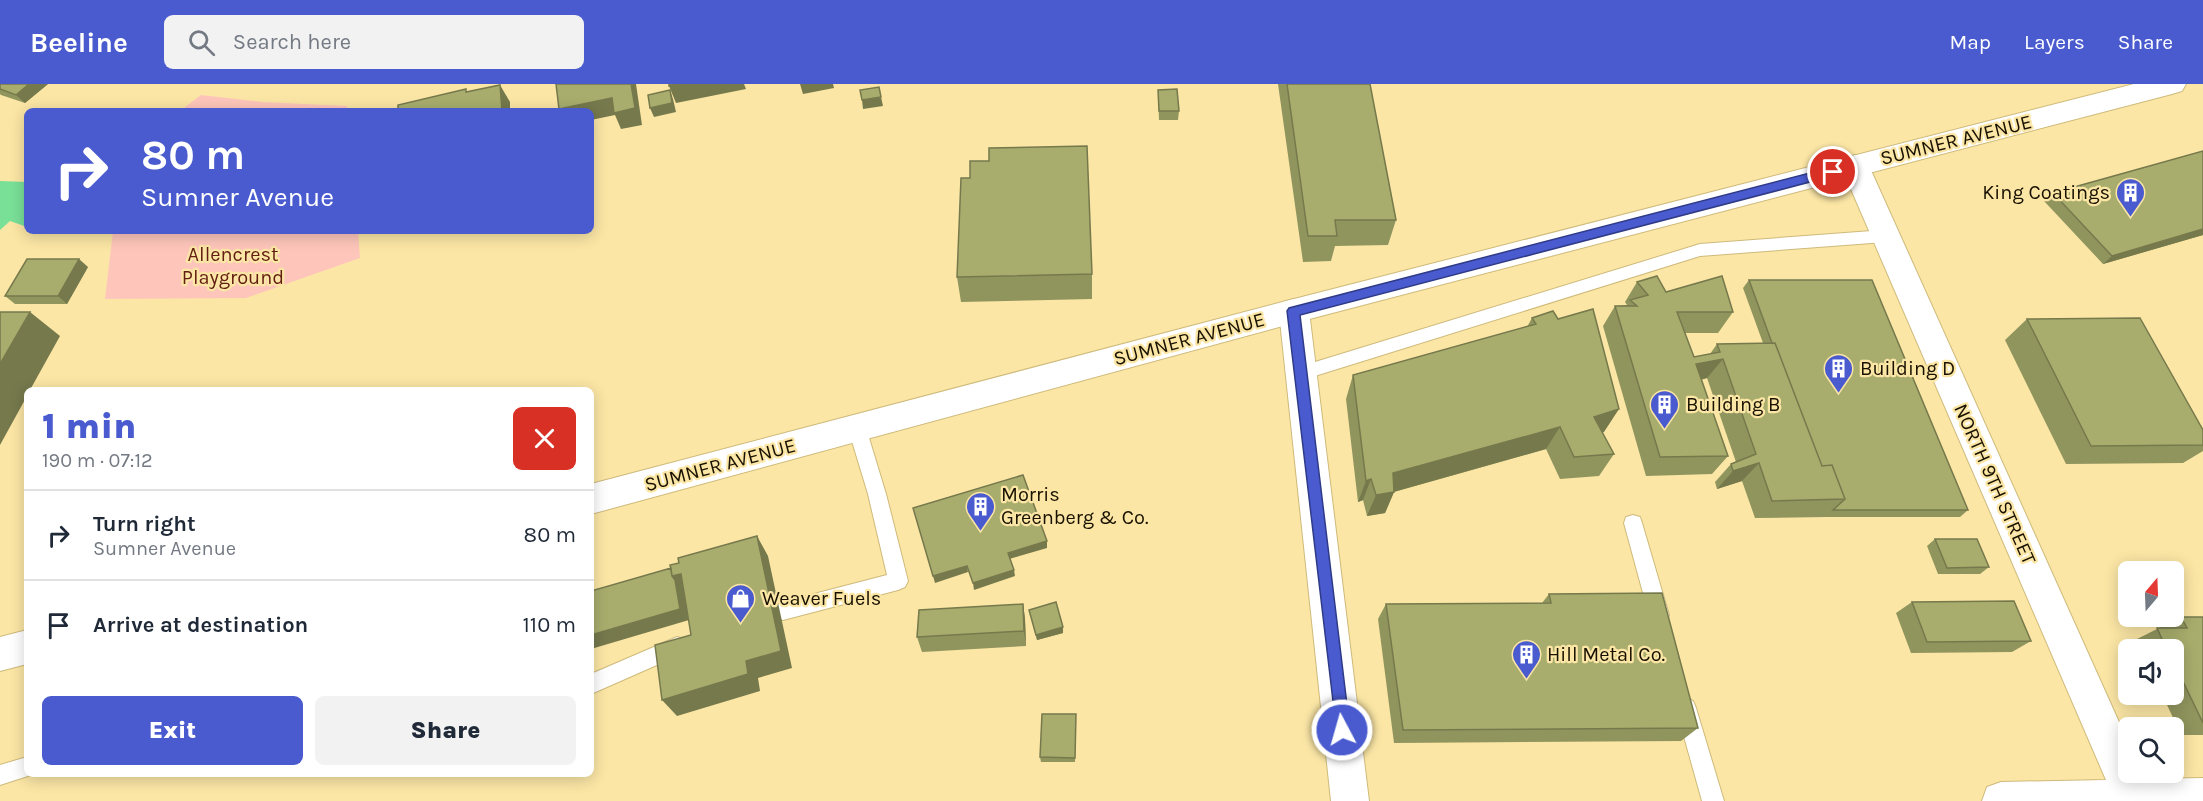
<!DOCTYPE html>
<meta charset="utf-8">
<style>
:root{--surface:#fff;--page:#f2f2f3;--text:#1f2937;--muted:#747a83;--line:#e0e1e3;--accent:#495bcf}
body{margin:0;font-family:Karla,sans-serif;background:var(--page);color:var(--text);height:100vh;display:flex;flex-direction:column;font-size:22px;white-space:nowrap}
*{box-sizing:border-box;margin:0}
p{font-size:20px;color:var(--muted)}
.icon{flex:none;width:33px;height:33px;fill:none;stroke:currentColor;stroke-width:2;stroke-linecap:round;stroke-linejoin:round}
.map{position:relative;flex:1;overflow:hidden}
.drawer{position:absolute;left:24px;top:303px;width:570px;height:390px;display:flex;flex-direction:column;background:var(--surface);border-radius:9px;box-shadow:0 3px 15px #0003}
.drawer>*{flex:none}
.hud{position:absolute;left:24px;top:24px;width:570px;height:126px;border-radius:9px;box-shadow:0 3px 15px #0003;background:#495bcf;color:#fff;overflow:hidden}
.needle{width:39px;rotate:19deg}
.controls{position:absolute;left:2118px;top:477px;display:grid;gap:12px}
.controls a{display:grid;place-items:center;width:66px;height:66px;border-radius:9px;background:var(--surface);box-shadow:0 3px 15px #0003;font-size:30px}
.pin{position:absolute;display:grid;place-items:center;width:51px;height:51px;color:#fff;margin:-26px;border:3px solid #fff;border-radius:50%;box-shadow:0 2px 6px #0007}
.me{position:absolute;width:66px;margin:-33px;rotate:354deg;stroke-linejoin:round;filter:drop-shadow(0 0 4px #0008)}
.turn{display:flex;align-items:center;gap:21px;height:126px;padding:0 18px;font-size:27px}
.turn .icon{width:78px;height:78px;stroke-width:2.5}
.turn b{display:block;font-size:42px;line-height:51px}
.round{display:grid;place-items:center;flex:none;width:63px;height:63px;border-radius:9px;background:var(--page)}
.overview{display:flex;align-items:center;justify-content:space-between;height:102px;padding:0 18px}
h1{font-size:36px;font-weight:800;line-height:45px;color:var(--accent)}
.cta{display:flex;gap:12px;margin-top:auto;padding:12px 18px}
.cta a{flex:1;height:69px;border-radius:9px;background:var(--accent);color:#fff;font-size:24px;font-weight:800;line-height:69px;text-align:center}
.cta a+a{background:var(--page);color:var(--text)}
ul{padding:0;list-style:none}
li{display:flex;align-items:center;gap:18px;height:90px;padding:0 18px;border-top:2px solid var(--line)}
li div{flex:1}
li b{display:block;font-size:22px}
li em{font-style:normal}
header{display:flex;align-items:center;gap:36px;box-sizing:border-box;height:84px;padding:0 30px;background:var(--accent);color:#fff}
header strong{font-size:28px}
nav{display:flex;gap:33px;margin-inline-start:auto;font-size:21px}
.search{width:420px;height:54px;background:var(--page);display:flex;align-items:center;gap:15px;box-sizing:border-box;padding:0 21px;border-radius:9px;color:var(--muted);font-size:22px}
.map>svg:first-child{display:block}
.green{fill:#fec6bb}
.water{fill:#79e098}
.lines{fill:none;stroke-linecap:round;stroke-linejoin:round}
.lane-casing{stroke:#ceba7b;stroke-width:2}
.street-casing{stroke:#ceba7b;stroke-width:2}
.secondary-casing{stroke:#ceba7b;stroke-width:2}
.lane{fill:#fff;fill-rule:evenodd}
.street{fill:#fff;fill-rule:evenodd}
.secondary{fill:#fff;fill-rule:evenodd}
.wall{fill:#90955e}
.shaded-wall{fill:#76794c}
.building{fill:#a8ad6d;stroke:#76794c;stroke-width:1.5}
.route{fill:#495bcf;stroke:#2f3b87;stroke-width:1.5}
.labels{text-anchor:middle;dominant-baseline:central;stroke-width:4.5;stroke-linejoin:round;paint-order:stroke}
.street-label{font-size:20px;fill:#181100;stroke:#fbe6a5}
.poi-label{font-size:20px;fill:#181100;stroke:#fbe6a5;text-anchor:start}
.park-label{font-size:20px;fill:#631e12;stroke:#fbe6a5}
</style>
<header>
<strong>Beeline</strong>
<div class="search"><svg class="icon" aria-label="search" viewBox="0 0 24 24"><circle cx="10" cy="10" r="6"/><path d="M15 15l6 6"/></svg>Search here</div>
<nav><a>Map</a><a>Layers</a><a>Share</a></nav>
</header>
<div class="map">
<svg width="2203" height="717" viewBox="0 0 2203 717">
<rect width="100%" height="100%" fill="#fbe6a5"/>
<path class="green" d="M 201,11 L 262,18 L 347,22 L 348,27 L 180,27 Z
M 113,147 L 358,147 L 360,174 L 246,214 L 105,215 Z"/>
<path class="water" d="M 0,97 L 27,98 L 27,143 L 10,137 L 0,146 Z"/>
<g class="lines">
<defs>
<path id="lane" d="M 1885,146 L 1891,148 L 1893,152 L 1891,156 L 1885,158 L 1700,172 L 1302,296 L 1296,294 L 1293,289 L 1296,284 L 1302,282 L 1700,160 Z
M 857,336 L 863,339 L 866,344 L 886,410 L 908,497 L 905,503 L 898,506 L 783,536 L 776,533 L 773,527 L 776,521 L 783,518 L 887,491 L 868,410 L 848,344 L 851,339 Z
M 1633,431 L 1640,433 L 1642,439 L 1669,531 L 1666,537 L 1659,540 L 1652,537 L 1649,531 L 1624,439 L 1626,433 Z
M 677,553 L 684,555 L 687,562 L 684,569 L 591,610 L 591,590 Z
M 1686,614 L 1693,617 L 1696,624 L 1724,717 L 1702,717 L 1676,624 L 1679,617 Z
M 27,673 L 27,690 L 34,690 L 0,701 L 0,681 Z"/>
<path id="street" d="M 1855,71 L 1865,75 L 1869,82 L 2128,658 L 2128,688 L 2142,688 L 2145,695 L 2203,694 L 2203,717 L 1982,717 L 1987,703 L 2001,698 L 2106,696 L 1841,82 L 1845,75 Z
M 1294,215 L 1305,218 L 1309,227 L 1369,717 L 1331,717 L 1279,227 L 1283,218 Z"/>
<path id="secondary" d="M 2134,0 L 2186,0 L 2182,7 L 2172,10 L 1294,239 L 591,430 L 591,400 L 1294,215 Z
M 27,546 L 27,580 L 0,587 L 0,553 Z"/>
</defs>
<use href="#lane" class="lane-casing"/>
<use href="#street" class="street-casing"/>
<use href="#secondary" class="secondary-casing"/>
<use href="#lane" class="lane"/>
<use href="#street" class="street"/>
<use href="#secondary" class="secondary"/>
</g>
<path class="wall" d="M 0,0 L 48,0 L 25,19 L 1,11 L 0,10 Z
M 1278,0 L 1370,0 L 1396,136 L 1388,161 L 1335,162 L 1331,177 L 1303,178 Z
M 1158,6 L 1179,27 L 1178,36 L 1159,36 Z
M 2203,67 L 2203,151 L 2103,180 L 2044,117 L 2053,109 Z
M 88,183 L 67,220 L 15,220 L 5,212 Z
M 1092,190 L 1092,215 L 961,218 L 957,193 Z
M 1749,196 L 1968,426 L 1960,433 L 1826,433 L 1755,434 L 1742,397 L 1717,405 L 1715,398 L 1731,380 L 1736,378 L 1707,294 L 1701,296 L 1728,372 L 1712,390 L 1646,392 L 1603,242 L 1615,222 L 1627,221 L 1625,218 L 1637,198 L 1666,208 L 1733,228 L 1718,249 L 1685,249 L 1694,273 L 1710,270 L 1717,260 L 1763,259 L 1743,204 Z
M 1532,234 L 1604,348 L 1602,348 L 1614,370 L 1599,392 L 1560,395 L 1546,365 L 1394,408 L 1385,429 L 1367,432 L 1363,416 L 1358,418 L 1346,315 L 1353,291 L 1527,243 Z
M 2027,235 L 2203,346 L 2203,367 L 2183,379 L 2066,380 L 2005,256 Z
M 1935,455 L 1989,483 L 1980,490 L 1938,490 L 1927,462 Z
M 1549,510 L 1698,644 L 1681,657 L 1394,659 L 1378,535 L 1386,520 L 1542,519 Z
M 1912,518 L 2031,557 L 2012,568 L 1911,569 L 1896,529 Z
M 1023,520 L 1025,535 L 1026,562 L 922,568 L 917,553 Z
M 1029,526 L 1063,549 L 1037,556 Z
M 2181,533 L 2203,533 L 2203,651 L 2181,651 L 2162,610 L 2174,610 L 2174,566 L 2140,566 L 2135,556 Z
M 1076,630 L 1075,678 L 1041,678 L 1040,673 Z"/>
<path class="shaded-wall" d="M 29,0 L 48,0 L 25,19 L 16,11 Z
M 631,0 L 636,0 L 642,41 L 621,45 L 615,31 L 591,36 L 591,27 L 560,27 L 559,25 Z
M 682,0 L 744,0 L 746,5 L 676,19 L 669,2 Z
M 800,0 L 833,0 L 834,4 L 803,10 Z
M 500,1 L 510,18 L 510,27 L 502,27 Z
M 670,6 L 673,15 L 676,28 L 654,33 L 650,24 Z
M 881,13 L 883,22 L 863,25 L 862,16 Z
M 2203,145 L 2203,151 L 2103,180 L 2112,172 Z
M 79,175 L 88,183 L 67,220 L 58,212 Z
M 30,228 L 60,252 L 30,306 L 27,306 L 27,312 L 0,361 L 0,280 Z
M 1723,275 L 1707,294 L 1681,300 L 1696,280 Z
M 1619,325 L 1604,348 L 1580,356 L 1594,333 Z
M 1560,343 L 1546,365 L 1393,408 L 1394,408 L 1385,429 L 1367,432 L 1376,411 L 1393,389 Z
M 1759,379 L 1742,397 L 1717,405 L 1733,387 Z
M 1371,395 L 1363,416 L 1358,418 L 1366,397 Z
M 757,452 L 768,472 L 792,584 L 758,594 L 760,607 L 677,632 L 662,616 Z
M 1047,457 L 1047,464 L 1009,475 L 1008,469 Z
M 967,482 L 968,488 L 935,499 L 933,492 Z
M 1014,486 L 1015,492 L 974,506 L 973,499 Z
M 681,490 L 689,536 L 591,565 L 591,551 L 672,492 Z
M 1023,520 L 1025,535 L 1026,562 L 1024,547 Z
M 1063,543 L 1063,549 L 1037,556 L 1036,551 Z"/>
<path class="building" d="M 0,0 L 29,0 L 16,11 L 0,5 Z
M 556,0 L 631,0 L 635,24 L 614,29 L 612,14 L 559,25 Z
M 669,0 L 682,0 L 669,2 Z
M 1287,0 L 1370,0 L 1396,136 L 1335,136 L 1337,152 L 1308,152 Z
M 500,1 L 502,27 L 398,27 L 398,21 L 466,5 L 466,8 Z
M 879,3 L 881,13 L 862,16 L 860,6 Z
M 1177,5 L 1179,27 L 1159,27 L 1158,6 Z
M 670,6 L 672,19 L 650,24 L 648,11 Z
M 1087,62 L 1092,190 L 957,193 L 961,94 L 970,94 L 970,77 L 989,77 L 989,64 Z
M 2203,67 L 2203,145 L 2112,172 L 2053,109 Z
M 27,175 L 79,175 L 58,212 L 5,212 Z
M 1657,192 L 1666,208 L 1722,192 L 1733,228 L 1677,228 L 1694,273 L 1720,268 L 1717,260 L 1775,259 L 1822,382 L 1832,381 L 1845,415 L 1772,417 L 1759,379 L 1733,387 L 1731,380 L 1756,370 L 1723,275 L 1696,280 L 1728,372 L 1660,373 L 1615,222 L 1637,222 L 1630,216 L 1648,211 L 1637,198 Z
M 1749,196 L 1872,196 L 1968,426 L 1833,426 L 1845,415 L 1832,381 L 1822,382 L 1775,259 L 1772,259 Z
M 1593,225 L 1619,325 L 1594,333 L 1614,370 L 1574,373 L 1560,343 L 1393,389 L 1394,408 L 1376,411 L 1371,395 L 1366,397 L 1353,291 L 1536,240 L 1532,234 L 1553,227 L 1558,235 Z
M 0,228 L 30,228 L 0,280 Z
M 2140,234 L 2203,346 L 2203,361 L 2091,362 L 2027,235 Z
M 1023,391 L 1047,457 L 1008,469 L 1014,486 L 973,499 L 967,482 L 933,492 L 913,424 Z
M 757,452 L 781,567 L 746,577 L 748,590 L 662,616 L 655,561 L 691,551 L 681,490 L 672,492 L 670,481 L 679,479 L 678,474 Z
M 1935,455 L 1977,455 L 1989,483 L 1947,484 Z
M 671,484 L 672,492 L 675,496 L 680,525 L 591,551 L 591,507 Z
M 1662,509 L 1698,644 L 1403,646 L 1386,520 L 1551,519 L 1549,510 Z
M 2014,517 L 2031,557 L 1927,558 L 1912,518 Z
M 1056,518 L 1063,543 L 1036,551 L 1029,526 Z
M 1023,520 L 1024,547 L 917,553 L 919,526 Z
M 2181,533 L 2203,533 L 2203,639 L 2174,579 L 2174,566 L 2167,566 L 2157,544 L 2187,544 Z
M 1042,630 L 1076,630 L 1075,674 L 1040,673 Z"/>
<path class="route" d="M 1833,83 L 1837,84 L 1837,91 L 1300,231 L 1350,646 L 1348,651 L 1342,653 L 1337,651 L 1287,227 L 1289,224 Z"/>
<defs>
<symbol id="building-pin" viewBox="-11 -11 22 30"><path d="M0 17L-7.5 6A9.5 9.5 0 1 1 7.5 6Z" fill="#495bcf" stroke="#fbe6a5"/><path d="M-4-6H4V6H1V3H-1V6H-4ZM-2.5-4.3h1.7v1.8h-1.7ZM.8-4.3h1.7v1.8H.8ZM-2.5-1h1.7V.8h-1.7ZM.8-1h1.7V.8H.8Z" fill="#fff"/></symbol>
<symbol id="shop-pin" viewBox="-11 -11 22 30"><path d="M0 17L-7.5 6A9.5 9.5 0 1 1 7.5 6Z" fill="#495bcf" stroke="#fbe6a5"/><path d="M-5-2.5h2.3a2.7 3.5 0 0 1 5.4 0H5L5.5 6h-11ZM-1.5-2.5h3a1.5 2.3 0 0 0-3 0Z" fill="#fff"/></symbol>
</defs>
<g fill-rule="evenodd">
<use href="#building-pin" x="2114" y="92" width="33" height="45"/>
<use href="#building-pin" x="1822" y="268" width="33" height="45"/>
<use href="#building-pin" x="1648" y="304" width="33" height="45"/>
<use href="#building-pin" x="964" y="406" width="33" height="45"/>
<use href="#shop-pin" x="724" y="498" width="33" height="45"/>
<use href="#building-pin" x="1510" y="554" width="33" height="45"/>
</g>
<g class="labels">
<g class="street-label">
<text transform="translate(1956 56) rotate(-14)">SUMNER AVENUE</text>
<text transform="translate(1189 255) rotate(-15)">SUMNER AVENUE</text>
<text transform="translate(720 381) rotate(-15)">SUMNER AVENUE</text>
<text transform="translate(1995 400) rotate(66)">NORTH 9TH STREET</text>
</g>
<g class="poi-label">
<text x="2110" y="108" text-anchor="end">King Coatings</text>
<text x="1860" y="284">Building D</text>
<text x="1686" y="320">Building B</text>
<text x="1001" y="410">Morris<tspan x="1001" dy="23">Greenberg &amp; Co.</tspan></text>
<text x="762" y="514">Weaver Fuels</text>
<text x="1547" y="570">Hill Metal Co.</text>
</g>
<g class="park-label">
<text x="233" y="170">Allencrest<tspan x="233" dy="23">Playground</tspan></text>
</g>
</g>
</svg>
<div class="controls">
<a><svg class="needle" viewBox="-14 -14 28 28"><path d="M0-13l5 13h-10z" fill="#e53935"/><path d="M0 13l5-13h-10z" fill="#747a83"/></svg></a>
<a><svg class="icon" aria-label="sound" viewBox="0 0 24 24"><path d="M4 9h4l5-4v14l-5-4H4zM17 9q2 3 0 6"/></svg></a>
<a><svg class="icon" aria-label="search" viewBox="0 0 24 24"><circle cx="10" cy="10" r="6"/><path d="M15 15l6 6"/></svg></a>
</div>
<div class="pin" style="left:1833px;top:88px;background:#d93025"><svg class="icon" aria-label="arrive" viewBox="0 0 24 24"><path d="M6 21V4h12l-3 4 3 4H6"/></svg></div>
<svg class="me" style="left:1342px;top:646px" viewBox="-20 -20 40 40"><circle r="17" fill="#495bcf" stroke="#fff" stroke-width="3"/><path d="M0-11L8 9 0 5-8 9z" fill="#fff"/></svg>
<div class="hud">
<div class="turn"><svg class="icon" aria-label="right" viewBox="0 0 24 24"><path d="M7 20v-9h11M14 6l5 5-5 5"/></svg><div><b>80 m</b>Sumner Avenue</div></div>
</div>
<section class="drawer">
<div class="overview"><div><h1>1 min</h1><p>190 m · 07:12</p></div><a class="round" style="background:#d93025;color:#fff"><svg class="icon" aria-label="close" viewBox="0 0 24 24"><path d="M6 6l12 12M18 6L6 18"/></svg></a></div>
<ul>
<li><svg class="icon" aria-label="right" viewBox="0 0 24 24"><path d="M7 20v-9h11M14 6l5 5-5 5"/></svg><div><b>Turn right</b><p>Sumner Avenue</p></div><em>80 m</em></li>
<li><svg class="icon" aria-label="arrive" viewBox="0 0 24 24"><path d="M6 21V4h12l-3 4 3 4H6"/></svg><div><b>Arrive at destination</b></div><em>110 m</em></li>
</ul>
<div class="cta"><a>Exit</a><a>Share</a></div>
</section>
</div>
